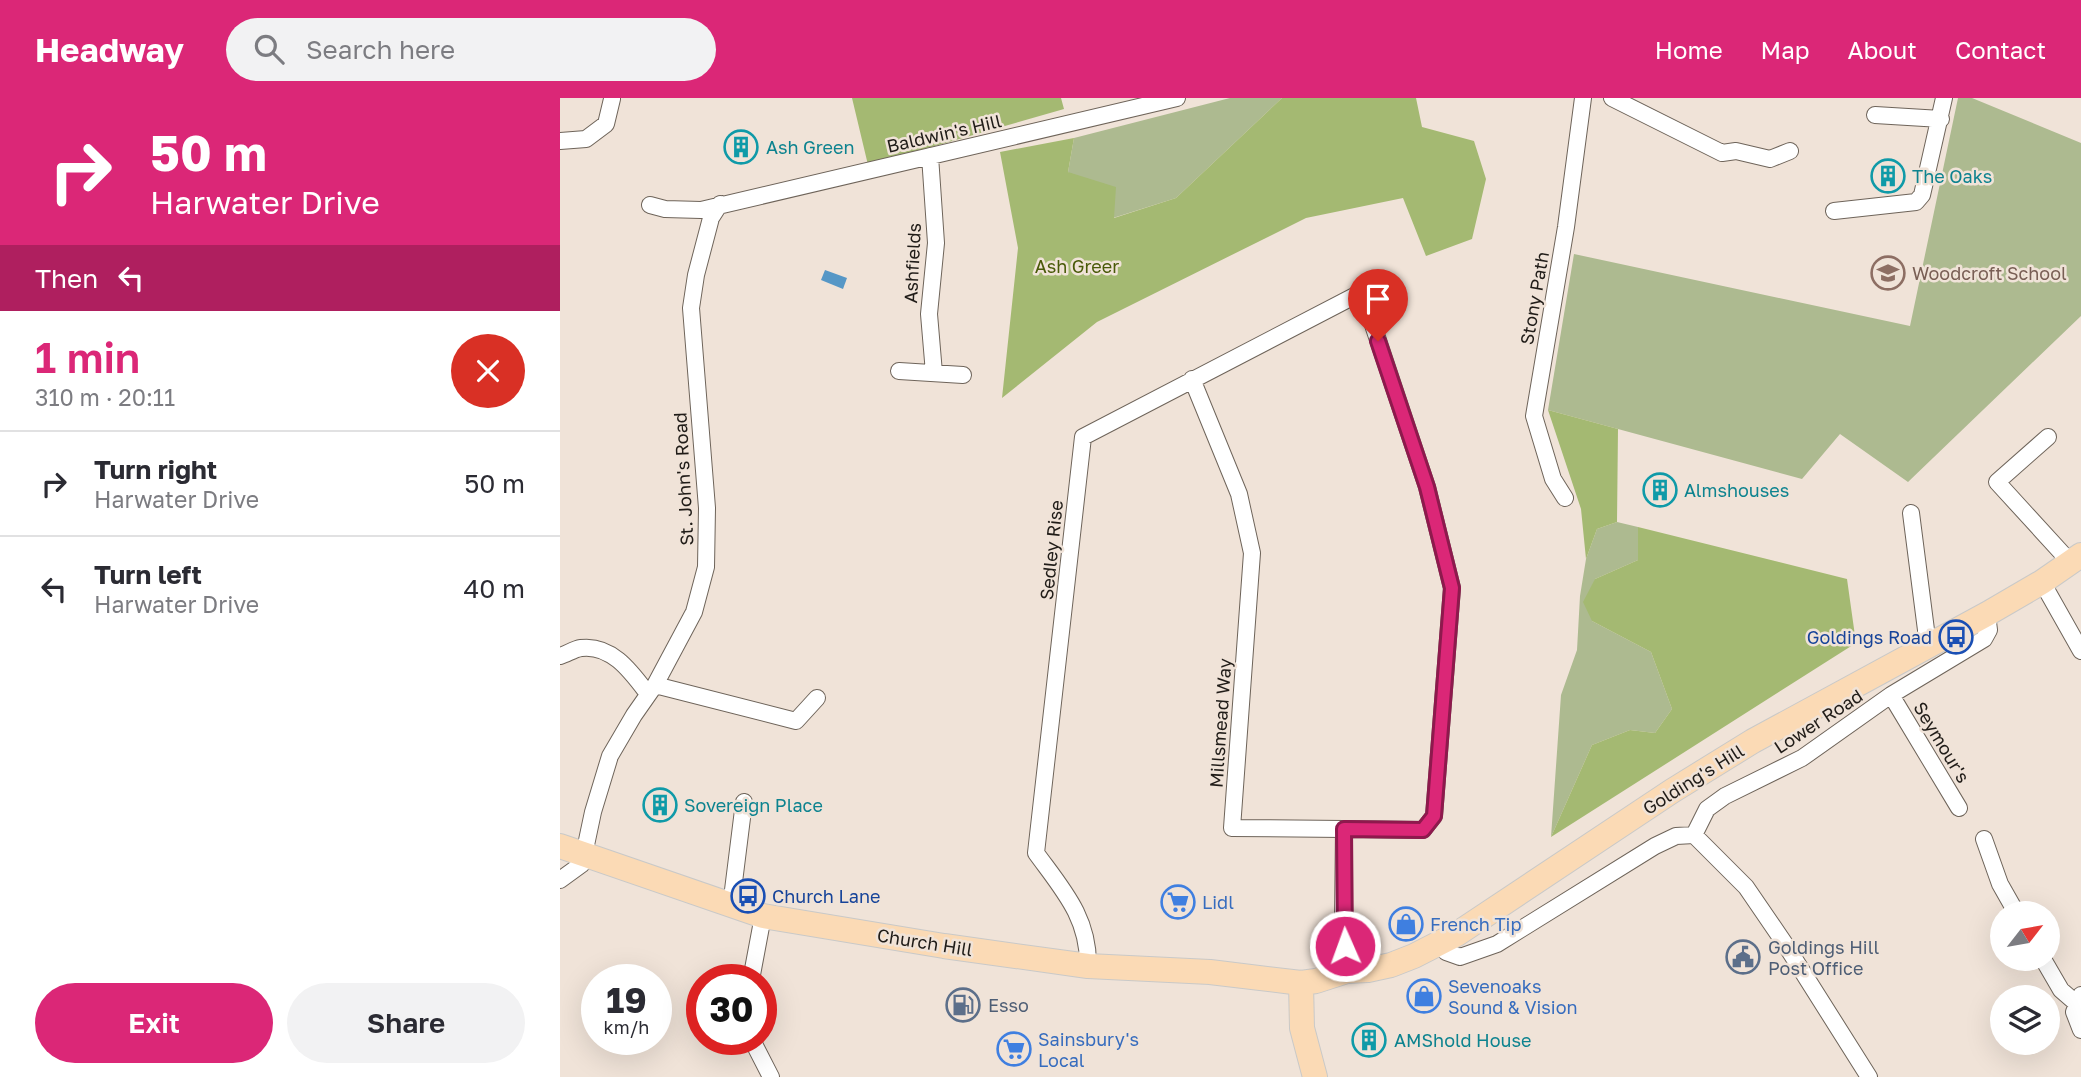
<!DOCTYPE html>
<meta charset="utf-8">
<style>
:root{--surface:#fff;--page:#f2f2f3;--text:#2b2b33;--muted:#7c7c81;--line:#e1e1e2;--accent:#db2777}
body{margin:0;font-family:"Golos Text",sans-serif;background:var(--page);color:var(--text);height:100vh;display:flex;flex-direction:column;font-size:26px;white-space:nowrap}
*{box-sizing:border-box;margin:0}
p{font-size:23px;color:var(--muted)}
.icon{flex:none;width:38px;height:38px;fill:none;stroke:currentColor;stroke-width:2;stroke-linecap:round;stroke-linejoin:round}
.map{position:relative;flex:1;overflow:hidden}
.sheet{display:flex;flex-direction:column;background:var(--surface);width:560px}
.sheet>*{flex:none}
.banner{background:#db2777;color:#fff;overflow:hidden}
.needle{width:46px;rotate:59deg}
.tools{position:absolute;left:1430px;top:803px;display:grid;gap:14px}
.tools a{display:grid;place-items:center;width:70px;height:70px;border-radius:50%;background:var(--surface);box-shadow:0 7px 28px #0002;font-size:35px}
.speed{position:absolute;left:21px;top:866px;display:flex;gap:14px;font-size:35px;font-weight:700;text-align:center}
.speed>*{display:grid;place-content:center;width:91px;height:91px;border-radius:50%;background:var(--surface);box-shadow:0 7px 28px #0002;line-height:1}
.speed small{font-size:18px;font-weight:400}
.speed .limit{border:10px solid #d22;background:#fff;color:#111}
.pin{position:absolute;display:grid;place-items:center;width:60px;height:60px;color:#fff;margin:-72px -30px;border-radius:50% 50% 50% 0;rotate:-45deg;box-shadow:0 0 7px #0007}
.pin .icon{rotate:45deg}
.me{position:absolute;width:77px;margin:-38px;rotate:358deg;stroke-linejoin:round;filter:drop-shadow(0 0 5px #0008)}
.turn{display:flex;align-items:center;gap:24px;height:147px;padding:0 35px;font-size:32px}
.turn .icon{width:91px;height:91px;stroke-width:2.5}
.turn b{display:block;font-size:49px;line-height:60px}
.then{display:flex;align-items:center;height:66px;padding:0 35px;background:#0003;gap:14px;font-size:26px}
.round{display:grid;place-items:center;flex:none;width:74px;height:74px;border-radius:37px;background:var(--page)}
.summary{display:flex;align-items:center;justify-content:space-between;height:119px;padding:0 35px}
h1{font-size:42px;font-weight:600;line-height:52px;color:var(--accent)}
.cta{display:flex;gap:14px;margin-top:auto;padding:14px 35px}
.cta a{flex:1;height:80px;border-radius:42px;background:var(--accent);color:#fff;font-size:28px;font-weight:600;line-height:80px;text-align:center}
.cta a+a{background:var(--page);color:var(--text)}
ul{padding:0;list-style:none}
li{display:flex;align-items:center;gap:21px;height:105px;padding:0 35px;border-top:2px solid var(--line)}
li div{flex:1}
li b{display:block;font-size:26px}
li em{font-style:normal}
header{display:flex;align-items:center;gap:42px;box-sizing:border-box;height:98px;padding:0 35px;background:var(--accent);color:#fff}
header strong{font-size:33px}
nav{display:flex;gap:38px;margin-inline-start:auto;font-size:24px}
.search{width:490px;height:63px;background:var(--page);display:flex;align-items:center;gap:18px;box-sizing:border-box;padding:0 24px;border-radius:38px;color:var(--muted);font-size:26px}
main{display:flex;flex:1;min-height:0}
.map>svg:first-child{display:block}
.green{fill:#adba90}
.forest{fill:#a4b972}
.water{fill:#5697c6}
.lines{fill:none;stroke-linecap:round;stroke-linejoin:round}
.street-casing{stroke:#6e645a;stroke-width:18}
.primary-casing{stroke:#c9c9c8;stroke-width:26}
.street{stroke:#fff;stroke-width:16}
.primary{stroke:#fbdab5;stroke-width:24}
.route-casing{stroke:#8e194d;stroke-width:18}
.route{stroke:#db2777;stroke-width:12}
.labels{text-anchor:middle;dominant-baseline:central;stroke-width:5;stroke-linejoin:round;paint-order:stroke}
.street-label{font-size:18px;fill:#201c18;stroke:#f0e3d8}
.culture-label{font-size:18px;fill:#0d838f;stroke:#f0e3d8;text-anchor:start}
.park-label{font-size:18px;fill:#495a09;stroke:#f0e3d8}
.education-label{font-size:18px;fill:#785e54;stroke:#f0e3d8;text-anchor:start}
.transit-label{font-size:18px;fill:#164399;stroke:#f0e3d8;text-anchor:end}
.shop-label{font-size:18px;fill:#366cbe;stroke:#f0e3d8;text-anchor:start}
.service-label{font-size:18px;fill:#4e5e75;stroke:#f0e3d8;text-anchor:start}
</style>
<header>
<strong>Headway</strong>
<div class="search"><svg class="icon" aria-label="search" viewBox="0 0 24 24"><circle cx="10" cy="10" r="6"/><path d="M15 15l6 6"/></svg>Search here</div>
<nav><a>Home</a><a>Map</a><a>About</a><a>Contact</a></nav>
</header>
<main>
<section class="sheet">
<div class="banner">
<div class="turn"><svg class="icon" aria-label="right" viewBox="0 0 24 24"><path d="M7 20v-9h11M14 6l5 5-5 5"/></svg><div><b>50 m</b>Harwater Drive</div></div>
<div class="then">Then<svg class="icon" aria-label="left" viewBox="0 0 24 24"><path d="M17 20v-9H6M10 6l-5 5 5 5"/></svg></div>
</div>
<div class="summary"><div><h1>1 min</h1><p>310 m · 20:11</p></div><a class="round" style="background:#d93025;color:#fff"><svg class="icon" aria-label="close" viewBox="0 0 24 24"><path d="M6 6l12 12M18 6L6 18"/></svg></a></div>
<ul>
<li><svg class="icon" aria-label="right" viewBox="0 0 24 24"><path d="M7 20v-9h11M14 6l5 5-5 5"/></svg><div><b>Turn right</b><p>Harwater Drive</p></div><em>50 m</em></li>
<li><svg class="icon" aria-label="left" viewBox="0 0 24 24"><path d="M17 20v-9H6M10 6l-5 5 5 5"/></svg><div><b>Turn left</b><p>Harwater Drive</p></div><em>40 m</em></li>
</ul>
<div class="cta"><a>Exit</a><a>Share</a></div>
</section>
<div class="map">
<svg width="1521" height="979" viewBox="0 0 1521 979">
<rect width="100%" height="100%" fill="#f0e3d8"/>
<path class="green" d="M 670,0 L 722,0 L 616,100 L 553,120 L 508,74 L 514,40 Z
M 1398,0 L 1412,0 L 1521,45 L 1521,218 L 1348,384 L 1280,336 L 1242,381 L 988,312 L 1014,156 L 1350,228 Z
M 1057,424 L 1078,429 L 1078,462 L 1035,481 L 1032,523 L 1091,554 L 1112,611 L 1095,635 L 1070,632 L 1032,647 L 991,739 L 1001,597 L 1017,552 L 1020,498 L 1026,461 L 1037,431 Z"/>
<path class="forest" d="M 292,0 L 501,0 L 504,11 L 308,67 Z
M 722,0 L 856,0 L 862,29 L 914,43 L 926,81 L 912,141 L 866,158 L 843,100 L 746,120 L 537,224 L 442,300 L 458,150 L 440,54 L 514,40 L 508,74 L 556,89 L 554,120 L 616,100 Z
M 988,312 L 1058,331 L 1057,424 L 1037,431 L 1026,461 L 1021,411 Z
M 1078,429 L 1287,481 L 1296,545 L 991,739 L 1032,647 L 1070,632 L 1095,635 L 1112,611 L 1091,554 L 1032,523 L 1023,504 L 1035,481 L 1078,462 Z"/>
<path class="water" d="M 265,172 L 287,180 L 283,191 L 261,182 Z"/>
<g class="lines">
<defs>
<path id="street" d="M 1052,0 L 1162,55 L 1176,53 L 1210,61 L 1230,53
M 1315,17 L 1381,21
M 0,43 L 26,41 L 46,26 L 52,1
M 370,58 L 376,145 L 369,216 L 374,275
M 90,107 L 105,111 L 141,112 L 617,0
M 1274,113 L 1356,104 L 1362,97 L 1384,0
M 339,273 L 403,277
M 632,281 L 679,396 L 692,455 L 672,730 L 784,731 L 783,819 L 787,873
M 1488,339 L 1437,384 L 1511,465
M 1005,400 L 993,381 L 974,318 L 1006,129 L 1023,0
M 1351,415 L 1366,532 L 1366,551
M 1482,484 L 1521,553
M 0,558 C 7,556 14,551 21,550 C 52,546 72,575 88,596
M 95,587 L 236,623 L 257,600
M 1331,597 L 1399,710
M 1134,737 L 1186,789 L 1225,846 L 1309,979
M 1424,741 L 1440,786 L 1457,816
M 0,782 L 22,766 L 33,714 L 50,658 L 74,617 L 95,587 L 134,514 L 146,469 L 147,410 L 131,210 L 136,177 L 151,120 L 160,106
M 171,808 L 184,704
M 881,845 L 886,854 L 900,859 L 937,846 L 1095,748 L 1116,738 L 1134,737 L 1147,711 L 1165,698 L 1242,660 L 1331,597 L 1424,541 L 1429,532 L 1427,516
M 1483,861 L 1501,892 L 1516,905
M 528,868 C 529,820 503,792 476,755 L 523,339 L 802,194 L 867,389 L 892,490 L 874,718 L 863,732 L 784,731
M 191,882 L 203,818
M 1521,897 L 1514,914 L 1521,932
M 192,942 L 211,979"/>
<path id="primary" d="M 0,748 L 203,818 L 384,848 L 528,868 L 650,874 L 741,885 L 756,883 L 787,873 L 808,872 L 831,867 L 854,858 L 897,836 L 1112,693 L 1193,643 L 1427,516 L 1482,484 L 1521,457
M 741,885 L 742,930 L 755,979"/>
</defs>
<use href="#street" class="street-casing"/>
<use href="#primary" class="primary-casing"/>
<use href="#street" class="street"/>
<use href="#primary" class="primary"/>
</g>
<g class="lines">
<defs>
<path id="route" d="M 785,848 L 784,731 L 863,732 L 874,718 L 892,490 L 867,389 L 818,243"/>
</defs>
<use href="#route" class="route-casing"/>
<use href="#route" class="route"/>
</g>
<defs>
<symbol id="building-ring" viewBox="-11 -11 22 22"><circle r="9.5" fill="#f0e3d8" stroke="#0f9aa8" stroke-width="1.5"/><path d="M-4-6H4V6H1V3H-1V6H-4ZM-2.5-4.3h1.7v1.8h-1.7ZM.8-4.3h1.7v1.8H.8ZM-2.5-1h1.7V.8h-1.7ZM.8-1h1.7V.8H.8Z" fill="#0f9aa8"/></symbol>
<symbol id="school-ring" viewBox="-11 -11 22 22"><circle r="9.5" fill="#f0e3d8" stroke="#8d6e63" stroke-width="1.5"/><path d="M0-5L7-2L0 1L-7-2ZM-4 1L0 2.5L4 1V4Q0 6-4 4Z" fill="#8d6e63"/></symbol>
<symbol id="bus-ring" viewBox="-11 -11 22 22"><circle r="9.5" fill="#f0e3d8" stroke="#1a4fb4" stroke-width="1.5"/><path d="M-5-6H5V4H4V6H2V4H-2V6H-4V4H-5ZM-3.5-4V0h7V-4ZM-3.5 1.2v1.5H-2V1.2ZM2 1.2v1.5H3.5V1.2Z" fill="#1a4fb4"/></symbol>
<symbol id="supermarket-ring" viewBox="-11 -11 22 22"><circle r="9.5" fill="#f0e3d8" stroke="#3f7fe0" stroke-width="1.5"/><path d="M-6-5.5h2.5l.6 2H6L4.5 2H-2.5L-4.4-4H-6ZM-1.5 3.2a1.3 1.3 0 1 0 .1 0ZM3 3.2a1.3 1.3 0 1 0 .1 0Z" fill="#3f7fe0"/></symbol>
<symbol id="shop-ring" viewBox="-11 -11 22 22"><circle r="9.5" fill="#f0e3d8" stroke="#3f7fe0" stroke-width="1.5"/><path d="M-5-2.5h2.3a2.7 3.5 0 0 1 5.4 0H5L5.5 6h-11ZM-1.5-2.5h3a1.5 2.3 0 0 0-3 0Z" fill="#3f7fe0"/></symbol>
<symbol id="civic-ring" viewBox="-11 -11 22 22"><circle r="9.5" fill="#f0e3d8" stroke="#5c6f8a" stroke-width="1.5"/><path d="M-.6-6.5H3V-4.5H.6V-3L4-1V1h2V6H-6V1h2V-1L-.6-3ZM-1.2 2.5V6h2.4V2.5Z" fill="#5c6f8a"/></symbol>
<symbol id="fuel-ring" viewBox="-11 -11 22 22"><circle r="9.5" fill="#f0e3d8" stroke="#5c6f8a" stroke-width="1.5"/><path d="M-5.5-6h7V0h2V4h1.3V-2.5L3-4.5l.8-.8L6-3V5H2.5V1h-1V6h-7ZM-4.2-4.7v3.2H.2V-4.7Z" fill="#5c6f8a"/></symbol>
</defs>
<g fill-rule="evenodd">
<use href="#building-ring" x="162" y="30" width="38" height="38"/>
<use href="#building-ring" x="1309" y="59" width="38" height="38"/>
<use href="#school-ring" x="1309" y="156" width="38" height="38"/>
<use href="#building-ring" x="1081" y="373" width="38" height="38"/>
<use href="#bus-ring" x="1377" y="520" width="38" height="38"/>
<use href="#building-ring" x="81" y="688" width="38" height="38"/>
<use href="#bus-ring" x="169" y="779" width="38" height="38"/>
<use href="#supermarket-ring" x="599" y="785" width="38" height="38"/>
<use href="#shop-ring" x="827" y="807" width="38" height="38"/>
<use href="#civic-ring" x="1164" y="840" width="38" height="38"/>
<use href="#shop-ring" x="845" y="879" width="38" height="38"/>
<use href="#fuel-ring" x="384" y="888" width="38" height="38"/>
<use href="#building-ring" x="790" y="923" width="38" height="38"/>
<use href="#supermarket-ring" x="435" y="932" width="38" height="38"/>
</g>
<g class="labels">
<g class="street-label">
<text transform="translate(384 35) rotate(-13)">Baldwin's Hill</text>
<text transform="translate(352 165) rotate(-87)">Ashfields</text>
<text transform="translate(974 200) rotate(-80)">Stony Path</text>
<text transform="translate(123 381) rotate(-93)">St. John's Road</text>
<text transform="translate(491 452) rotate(-84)">Sedley Rise</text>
<text transform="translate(1258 623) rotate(-33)">Lower Road</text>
<text transform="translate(660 625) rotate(-86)">Millsmead Way</text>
<text transform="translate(1382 644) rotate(59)">Seymour's</text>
<text transform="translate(1133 681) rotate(-32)">Golding's Hill</text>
<text transform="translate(365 844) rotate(9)">Church Hill</text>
</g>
<g class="culture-label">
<text x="206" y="49">Ash Green</text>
<text x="1352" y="78">The Oaks</text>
<text x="1124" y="392">Almshouses</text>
<text x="124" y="707">Sovereign Place</text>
<text x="834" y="942">AMShold House</text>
</g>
<g class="park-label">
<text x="517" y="168">Ash Greer</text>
</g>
<g class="education-label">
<text x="1352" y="175">Woodcroft School</text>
</g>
<g class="transit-label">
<text x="1372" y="539">Goldings Road</text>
<text x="212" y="798" text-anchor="start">Church Lane</text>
</g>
<g class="shop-label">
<text x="642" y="804">Lidl</text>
<text x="870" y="826">French Tip</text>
<text x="888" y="888">Sevenoaks<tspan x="888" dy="21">Sound &amp; Vision</tspan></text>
<text x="478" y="941">Sainsbury's<tspan x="478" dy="21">Local</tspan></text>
</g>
<g class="service-label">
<text x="1208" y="849">Goldings Hill<tspan x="1208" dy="21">Post Office</tspan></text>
<text x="428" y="907">Esso</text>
</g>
</g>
</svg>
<div class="tools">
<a><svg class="needle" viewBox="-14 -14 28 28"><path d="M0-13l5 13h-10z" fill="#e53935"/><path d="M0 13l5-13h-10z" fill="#7c7c81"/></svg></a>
<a><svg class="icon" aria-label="layers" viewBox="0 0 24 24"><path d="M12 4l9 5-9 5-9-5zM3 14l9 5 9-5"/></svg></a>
</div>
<div class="speed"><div>19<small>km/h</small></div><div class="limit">30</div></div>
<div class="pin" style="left:818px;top:243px;background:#d93025"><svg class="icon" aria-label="arrive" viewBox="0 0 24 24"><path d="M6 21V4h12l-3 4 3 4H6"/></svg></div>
<svg class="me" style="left:785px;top:848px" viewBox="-20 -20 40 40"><circle r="17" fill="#db2777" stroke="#fff" stroke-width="3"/><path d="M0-11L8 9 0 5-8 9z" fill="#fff"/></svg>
</div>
</main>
